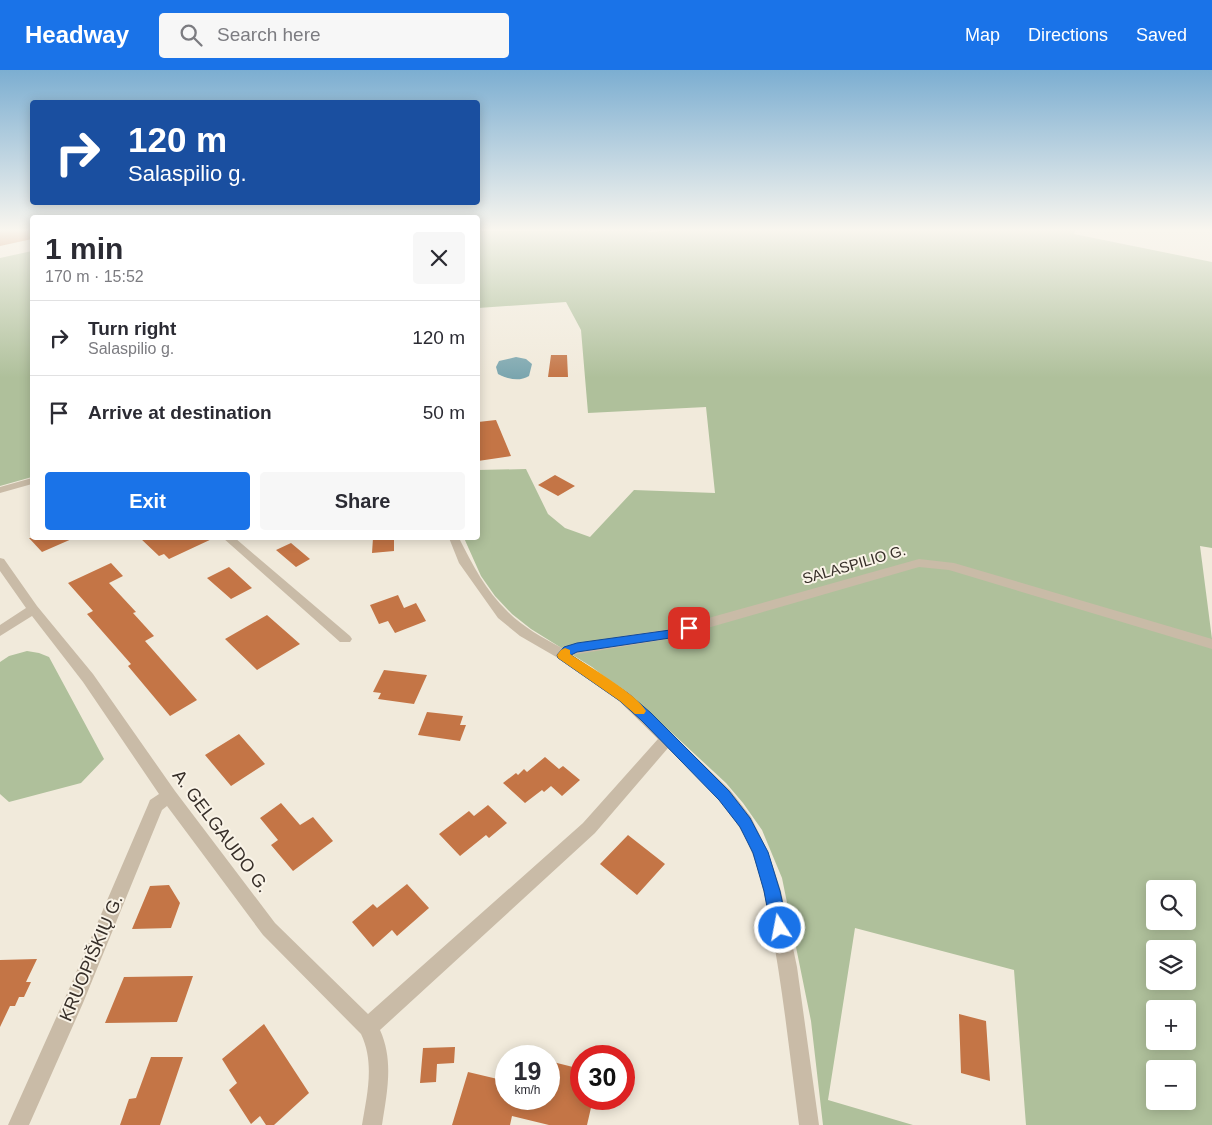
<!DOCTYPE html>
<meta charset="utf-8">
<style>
:root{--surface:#fff;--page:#f7f7f7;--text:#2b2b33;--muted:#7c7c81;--line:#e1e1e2;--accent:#1a73e8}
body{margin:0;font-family:Arial,sans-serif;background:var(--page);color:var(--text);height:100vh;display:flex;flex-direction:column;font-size:19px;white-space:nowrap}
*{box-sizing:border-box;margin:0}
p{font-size:16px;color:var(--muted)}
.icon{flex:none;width:28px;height:28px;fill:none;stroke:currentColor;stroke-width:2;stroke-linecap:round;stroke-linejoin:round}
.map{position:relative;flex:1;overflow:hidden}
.drawer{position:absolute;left:30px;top:145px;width:450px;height:325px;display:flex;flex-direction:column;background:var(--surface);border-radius:5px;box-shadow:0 2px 12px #0003}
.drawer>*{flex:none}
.hud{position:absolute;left:30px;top:30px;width:450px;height:105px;border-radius:5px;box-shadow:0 2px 12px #0003;background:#1a4fa0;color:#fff;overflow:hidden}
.tools{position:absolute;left:1146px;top:810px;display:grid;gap:10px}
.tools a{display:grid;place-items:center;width:50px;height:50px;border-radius:5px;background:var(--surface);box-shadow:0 2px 12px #0003;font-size:25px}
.speed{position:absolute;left:495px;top:975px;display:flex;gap:10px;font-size:25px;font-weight:700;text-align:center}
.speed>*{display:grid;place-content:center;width:65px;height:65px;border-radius:50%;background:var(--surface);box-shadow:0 2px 12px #0003;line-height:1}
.speed small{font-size:12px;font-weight:400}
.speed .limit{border:8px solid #d22;background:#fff;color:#111}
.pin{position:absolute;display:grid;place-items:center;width:42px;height:42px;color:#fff;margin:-21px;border-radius:10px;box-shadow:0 2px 8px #0006}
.me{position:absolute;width:55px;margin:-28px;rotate:349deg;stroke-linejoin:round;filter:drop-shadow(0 0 4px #0008)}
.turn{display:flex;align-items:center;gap:18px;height:105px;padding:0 15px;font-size:22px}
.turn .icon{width:65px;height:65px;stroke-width:2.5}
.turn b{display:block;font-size:35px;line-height:42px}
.round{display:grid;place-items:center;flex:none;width:52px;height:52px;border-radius:5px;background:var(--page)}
.head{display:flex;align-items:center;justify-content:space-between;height:85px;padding:0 15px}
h1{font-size:30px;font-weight:800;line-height:38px}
.button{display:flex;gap:10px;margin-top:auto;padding:10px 15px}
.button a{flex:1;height:58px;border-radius:5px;background:var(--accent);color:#fff;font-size:20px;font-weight:800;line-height:58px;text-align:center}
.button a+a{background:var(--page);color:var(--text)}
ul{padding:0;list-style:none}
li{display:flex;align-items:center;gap:15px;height:75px;padding:0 15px;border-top:1px solid var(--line)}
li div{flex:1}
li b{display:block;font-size:19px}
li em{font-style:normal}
header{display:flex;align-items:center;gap:30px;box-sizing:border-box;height:70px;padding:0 25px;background:var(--accent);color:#fff}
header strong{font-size:24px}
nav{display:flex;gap:28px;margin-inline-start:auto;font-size:18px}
.search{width:350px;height:45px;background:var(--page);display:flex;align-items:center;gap:12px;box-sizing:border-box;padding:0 18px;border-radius:5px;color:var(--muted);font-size:19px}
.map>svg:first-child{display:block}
.green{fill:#afc09b;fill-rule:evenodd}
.water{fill:#7aa5ae}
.building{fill:#c47546}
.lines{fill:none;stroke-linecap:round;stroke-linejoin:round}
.street{fill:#c9bba7;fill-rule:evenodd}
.route{fill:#1a73e8;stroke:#114b97}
.slow{fill:#f59e0b}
.labels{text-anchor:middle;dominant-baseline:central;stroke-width:4;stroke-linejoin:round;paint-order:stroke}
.street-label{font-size:15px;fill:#362e28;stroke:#f9f3e7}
.near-street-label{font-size:18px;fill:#362e28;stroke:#f9f3e7}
</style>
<header>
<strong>Headway</strong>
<div class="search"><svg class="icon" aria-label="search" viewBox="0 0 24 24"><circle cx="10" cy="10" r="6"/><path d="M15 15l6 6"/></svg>Search here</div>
<nav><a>Map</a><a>Directions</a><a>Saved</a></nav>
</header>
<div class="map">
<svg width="1212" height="1055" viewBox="0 0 1212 1055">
<rect width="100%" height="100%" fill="#f1eadb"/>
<path class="green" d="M 652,160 L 648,162 L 675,160 L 1076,160 L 1074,164 L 1212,192 L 1212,478 L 1200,476 L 1212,569 L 1212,1055 L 1026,1055 L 1014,900 L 855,858 L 828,1030 L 913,1055 L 823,1055 L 811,951 L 782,808 L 762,760 L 743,733 L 726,713 L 645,638 L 592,597 L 531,559 L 512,544 L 495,526 L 481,506 L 464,468 L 478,468 L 478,400 L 526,399 L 548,444 L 565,458 L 590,467 L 634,420 L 715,423 L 706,337 L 588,343 L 581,260 L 566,232 L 478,238 L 478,161 ZM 1155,819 L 1188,819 L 1188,851 L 1155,851 ZM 1155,879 L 1188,879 L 1188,911 L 1155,911 ZM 1155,939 L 1188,939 L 1188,971 L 1155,971 ZM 1155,999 L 1188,999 L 1188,1031 L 1155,1031 Z
M 32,181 L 32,407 L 0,416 L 0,188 Z
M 27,581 L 39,583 L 49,587 L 104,689 L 81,713 L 9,732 L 0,724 L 0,592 L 9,586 Z"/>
<path class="water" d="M 516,287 L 526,289 L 532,294 L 529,306 C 519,312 508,309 498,304 L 496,297 L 499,291 Z"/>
<path class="building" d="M 0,160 L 32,160 L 32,169 L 0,176 Z
M 551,285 L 567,285 L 568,307 L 548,307 Z
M 496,350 L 511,386 L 478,391 L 478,352 Z
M 555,405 L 575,416 L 558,426 L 538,415 Z
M 29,468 L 74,468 L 42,482 Z
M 140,468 L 214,468 L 169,489 L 164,484 L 159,486 Z
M 373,468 L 394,468 L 394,481 L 372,483 Z
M 291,473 L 310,489 L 296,497 L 276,480 Z
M 111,493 L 123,506 L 109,513 L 136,542 L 133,543 L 154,566 L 145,571 L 197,630 L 170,646 L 128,596 L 131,594 L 87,544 L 93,541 L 68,513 Z
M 229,497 L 252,518 L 231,529 L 207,508 Z
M 398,525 L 404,538 L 416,533 L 426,551 L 395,563 L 388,551 L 379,554 L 370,535 Z
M 267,545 L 300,574 L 257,600 L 225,569 Z
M 384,600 L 427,605 L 414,634 L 378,629 L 381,623 L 373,622 Z
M 427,642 L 463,646 L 460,655 L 466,655 L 460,671 L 418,665 Z
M 239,664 L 265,694 L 231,716 L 205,685 Z
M 545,687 L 559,699 L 563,696 L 580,710 L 562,726 L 551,716 L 544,722 L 542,720 L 525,733 L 503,713 L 516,703 L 518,705 L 524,699 L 527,702 Z
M 281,733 L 300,755 L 313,747 L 333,771 L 293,801 L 271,775 L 278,770 L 260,748 Z
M 488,735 L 507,753 L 489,768 L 486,765 L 460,786 L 439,764 L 469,741 L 474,746 Z
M 628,765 L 665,794 L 637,825 L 600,794 Z
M 407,814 L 429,838 L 397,866 L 392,860 L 373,877 L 352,852 L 373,834 L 377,838 Z
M 169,815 L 180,833 L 171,858 L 132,859 L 150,816 Z
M 37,889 L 26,912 L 31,912 L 24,927 L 19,927 L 15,936 L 10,936 L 0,957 L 0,890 Z
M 193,906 L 177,952 L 105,953 L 124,907 Z
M 959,944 L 986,951 L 990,1011 L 961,1003 Z
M 264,954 L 309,1023 L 274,1055 L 266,1055 L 260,1046 L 251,1054 L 229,1020 L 237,1013 L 222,989 Z
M 455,977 L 454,993 L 437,994 L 436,1012 L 420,1013 L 423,978 Z
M 151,987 L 183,987 L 160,1055 L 120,1055 L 129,1029 L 136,1028 Z
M 549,991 L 581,999 L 581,1029 L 593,1029 L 587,1055 L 549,1055 L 512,1046 L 510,1055 L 452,1055 L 468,1002 L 506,1011 L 506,1029 L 549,1029 Z"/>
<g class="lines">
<path class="street" d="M 32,408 L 32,414 L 0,423 L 0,417 Z
M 223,468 L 235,468 L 350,566 L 352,569 L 350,572 L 340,572 Z
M 449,468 L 459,468 C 472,494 486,521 508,542 C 523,557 543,568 562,578 L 577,573 L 669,559 L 919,489 L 954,493 L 1212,569 L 1212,579 L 949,500 L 919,497 L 669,569 L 572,585 L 629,623 L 702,693 L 730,720 L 751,747 L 768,782 L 781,821 L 797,897 L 819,1055 L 799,1055 C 790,987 783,919 770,851 C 763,819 757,785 739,757 C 721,727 693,703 668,678 L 595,763 L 380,960 C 394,991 387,1022 382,1055 L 362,1055 C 367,1025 375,993 361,964 L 263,865 L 167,736 L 162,740 L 83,933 L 29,1055 L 8,1055 L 69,919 L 148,735 L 150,730 L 159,724 L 83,612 L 32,546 L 0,566 L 0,555 L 26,538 L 0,501 L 0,488 L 4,489 L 37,536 L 93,604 L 175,721 L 275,853 L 368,944 L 583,753 L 658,669 L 619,631 L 558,588 L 520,566 L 498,548 L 459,493 Z"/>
</g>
<linearGradient id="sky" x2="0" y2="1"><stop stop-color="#7caed1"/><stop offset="0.52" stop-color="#f9f6ef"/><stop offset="1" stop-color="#f9f6ef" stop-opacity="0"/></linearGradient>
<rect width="1212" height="308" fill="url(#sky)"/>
<path class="route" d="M 689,554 L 695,558 L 693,561 L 670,568 L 577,582 L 571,585 L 629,624 L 651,643 L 729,721 L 750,748 L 768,782 L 780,821 L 788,858 L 785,864 L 780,866 L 774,864 L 771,858 L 764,821 L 753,783 L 740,757 L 719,730 L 642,651 L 620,631 L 558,588 L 557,585 L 564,577 L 577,573 L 670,560 Z"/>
<path class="slow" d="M 565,578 L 570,580 L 570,584 C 588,596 637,624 646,641 L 644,644 L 635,644 L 620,631 L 558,588 L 557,585 L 561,580 Z"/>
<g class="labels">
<g class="street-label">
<text transform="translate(854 494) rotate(-16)">SALASPILIO G.</text>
</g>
<g class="near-street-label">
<text transform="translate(221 761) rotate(53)">A. GELGAUDO G.</text>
<text transform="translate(91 888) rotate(-67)">KRUOPIŠKIŲ G.</text>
</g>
</g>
</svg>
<div class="tools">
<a><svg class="icon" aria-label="search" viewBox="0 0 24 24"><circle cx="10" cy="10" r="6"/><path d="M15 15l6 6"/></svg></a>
<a><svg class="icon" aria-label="layers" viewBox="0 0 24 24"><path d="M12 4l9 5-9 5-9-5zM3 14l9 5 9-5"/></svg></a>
<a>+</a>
<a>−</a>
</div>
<div class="speed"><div>19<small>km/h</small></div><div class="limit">30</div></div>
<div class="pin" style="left:689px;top:558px;background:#d93025"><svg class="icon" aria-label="arrive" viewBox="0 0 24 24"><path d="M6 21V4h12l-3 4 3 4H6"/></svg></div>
<svg class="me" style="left:780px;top:858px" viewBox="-20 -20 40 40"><circle r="17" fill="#1a73e8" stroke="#fff" stroke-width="3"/><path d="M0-11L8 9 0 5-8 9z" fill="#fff"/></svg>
<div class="hud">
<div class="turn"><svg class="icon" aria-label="right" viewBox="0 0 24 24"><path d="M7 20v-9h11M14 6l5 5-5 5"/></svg><div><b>120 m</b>Salaspilio g.</div></div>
</div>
<section class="drawer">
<div class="head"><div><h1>1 min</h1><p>170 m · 15:52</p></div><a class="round"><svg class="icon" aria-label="close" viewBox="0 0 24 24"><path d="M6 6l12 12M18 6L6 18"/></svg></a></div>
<ul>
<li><svg class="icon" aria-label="right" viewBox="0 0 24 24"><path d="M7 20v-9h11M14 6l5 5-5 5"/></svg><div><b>Turn right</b><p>Salaspilio g.</p></div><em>120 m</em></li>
<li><svg class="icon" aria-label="arrive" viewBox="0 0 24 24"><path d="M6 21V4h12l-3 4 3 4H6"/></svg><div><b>Arrive at destination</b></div><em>50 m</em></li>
</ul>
<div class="button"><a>Exit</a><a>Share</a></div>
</section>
</div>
